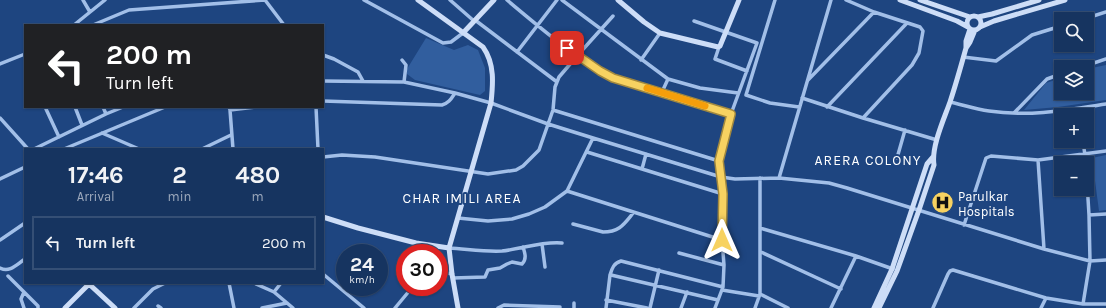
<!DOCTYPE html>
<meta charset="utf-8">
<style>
:root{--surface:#163460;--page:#233f69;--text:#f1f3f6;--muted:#9eaabd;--line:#354f75}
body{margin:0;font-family:Karla,sans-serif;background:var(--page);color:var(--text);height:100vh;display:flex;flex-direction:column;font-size:15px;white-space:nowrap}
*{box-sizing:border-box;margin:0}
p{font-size:13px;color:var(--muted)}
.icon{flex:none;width:22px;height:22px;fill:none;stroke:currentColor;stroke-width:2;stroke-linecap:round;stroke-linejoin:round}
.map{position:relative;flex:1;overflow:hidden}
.drawer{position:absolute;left:24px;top:148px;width:300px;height:136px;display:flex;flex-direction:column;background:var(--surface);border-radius:0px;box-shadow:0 1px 3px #0004,0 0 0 1px var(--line)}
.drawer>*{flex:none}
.hud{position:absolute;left:24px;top:24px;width:300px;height:84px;border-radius:0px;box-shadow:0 1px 3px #0004,0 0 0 1px var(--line);background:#202124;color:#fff;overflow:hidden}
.fabs{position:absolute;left:1054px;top:12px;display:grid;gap:8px}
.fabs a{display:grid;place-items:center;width:40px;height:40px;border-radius:0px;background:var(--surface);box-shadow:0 1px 3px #0004,0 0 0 1px var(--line);font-size:20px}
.speed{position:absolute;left:336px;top:244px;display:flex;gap:8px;font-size:20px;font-weight:700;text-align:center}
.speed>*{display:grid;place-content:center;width:52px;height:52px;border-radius:50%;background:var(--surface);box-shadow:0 1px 3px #0004,0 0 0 1px var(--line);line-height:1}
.speed small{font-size:10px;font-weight:400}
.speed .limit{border:6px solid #d22;background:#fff;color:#111}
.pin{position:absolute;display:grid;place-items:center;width:34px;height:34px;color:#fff;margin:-17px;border-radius:8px;box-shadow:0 2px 6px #0006}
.me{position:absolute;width:44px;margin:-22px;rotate:0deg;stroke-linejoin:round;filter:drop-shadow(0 0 3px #0008)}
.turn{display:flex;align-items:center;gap:14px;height:84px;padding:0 16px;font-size:18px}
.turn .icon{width:52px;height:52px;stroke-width:2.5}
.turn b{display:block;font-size:28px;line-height:34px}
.eta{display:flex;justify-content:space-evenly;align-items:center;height:68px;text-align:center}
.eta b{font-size:24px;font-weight:700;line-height:28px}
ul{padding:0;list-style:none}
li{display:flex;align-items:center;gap:12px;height:54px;margin:0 8px 6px;padding:0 8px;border:2px solid var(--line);border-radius:0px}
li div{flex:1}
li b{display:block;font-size:15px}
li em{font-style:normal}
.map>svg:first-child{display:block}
.green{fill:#315e9e}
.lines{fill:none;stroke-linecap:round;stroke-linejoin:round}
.street{stroke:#a2bfe8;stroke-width:3.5}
.secondary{stroke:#cdddf7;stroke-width:5}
.route-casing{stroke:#a1883f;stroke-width:10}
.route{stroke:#f7d261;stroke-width:7}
.slow{stroke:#f59e0b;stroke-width:7}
.labels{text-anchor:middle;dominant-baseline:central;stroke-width:4;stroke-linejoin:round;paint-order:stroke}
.poi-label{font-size:13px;fill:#fff;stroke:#1e4580;text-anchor:start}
.neighbourhood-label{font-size:14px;letter-spacing:1px;fill:#fff;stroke:#1e4580}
</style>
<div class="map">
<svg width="1106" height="308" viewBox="0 0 1106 308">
<rect width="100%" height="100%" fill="#1e4580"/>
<path class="green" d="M 426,38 L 454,50 L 468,45 L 478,50 L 485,68 L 485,91 L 480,95 L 415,80 L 407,74 L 407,69 Z
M 1106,65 L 1106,100 L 1058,107 L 1024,110 L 1046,83 L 1061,78 L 1061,93 L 1087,93 L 1087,69 Z
M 1106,155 L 1106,210 L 1099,211 L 1092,158 Z"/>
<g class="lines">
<path class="street" d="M 83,0 L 90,12
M 265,0 L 284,25
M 364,0 L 443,43 L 451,42 L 463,33
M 450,0 L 474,21
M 507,0 C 526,16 545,32 565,47 C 580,59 595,70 613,77 L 731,114
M 562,0 L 668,79 L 700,88 L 738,93
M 775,0 L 746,95 L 770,103 L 799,107
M 1084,19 L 1106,12
M 475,20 L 557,82
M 694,21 L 757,43 L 731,114 L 719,161 L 723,194 L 722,240 L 724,265 L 723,287 L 715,308
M 74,25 L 105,0
M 93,25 L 129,10 L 265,0
M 719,47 L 715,59 L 747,71
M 517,52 L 557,0
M 323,55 L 334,59 L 358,72 L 363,81
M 963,57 L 996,61 L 1032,35 L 1061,26
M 402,60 L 406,65 L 404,82
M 641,60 L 660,33
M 0,64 L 25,54
M 1082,67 L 1106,59
M 808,80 L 874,12
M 323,81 L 404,82 L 455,93 L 491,103 L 548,124 L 593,138 L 721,177 L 735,179 L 779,178 L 829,183 L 847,188 L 1044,249 L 1090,261 L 1106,260
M 662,92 L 668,79
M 802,98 L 863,118 L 912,65 L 919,53 L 923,31 L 920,27 L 874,12 L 846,0
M 323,101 L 442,105 C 449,103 451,99 455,93
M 950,102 C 963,105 976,109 989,111 C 1029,117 1067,110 1106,104
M 75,107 L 82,125
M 103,107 L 106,114
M 229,107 L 230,110 L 233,149
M 316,107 L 318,149
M 827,107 L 907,23
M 46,109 L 59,137
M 230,110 L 256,107
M 553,110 L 719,161
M 1014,113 L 1047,79 L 1061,74
M 0,118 L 28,149
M 863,118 L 937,140
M 102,133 L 139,149
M 1083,141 L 1086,163
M 34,149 L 106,114 L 123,107
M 64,149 L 165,107
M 202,149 L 231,135
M 587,152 L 723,194
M 323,157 L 342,155 L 375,157 L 488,174 L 516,170 L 523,166 L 539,150 L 553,110 L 555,87 L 559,77 L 577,56 L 613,16
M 897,158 L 905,130
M 1038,160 L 1044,249
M 642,169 L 646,154
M 779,178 L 831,0
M 0,179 L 25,167
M 567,191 L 722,240
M 1089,215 L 1106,214
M 458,218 L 488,221 L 512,219 L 529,214 L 545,207 L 567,191 L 593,138
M 573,224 L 603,232 C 620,232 624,224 634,212
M 964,225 L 986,158 L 991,156 L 1038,160 L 1106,151
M 760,228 L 856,256 L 893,269
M 0,240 L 25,223
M 542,244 L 545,267
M 449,248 C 467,249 485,252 502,251 C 522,249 542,241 562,243
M 761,252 L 841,289
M 415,253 L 416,243
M 679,253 L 724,265
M 0,268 C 10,273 17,264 25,259
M 439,271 L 452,274
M 323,274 L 364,308
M 610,275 C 612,268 614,263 621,261 L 723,287
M 8,276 L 38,306 L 38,308
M 453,278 L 485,277 L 488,270 L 500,268 L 507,264 L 512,262 L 522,264 C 527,259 525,253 523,247
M 229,283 L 234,308
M 254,283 L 274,292 L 293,308
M 722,290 L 759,296
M 24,292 L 21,299 L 24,308
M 274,292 L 281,283
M 760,294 L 788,308
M 606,300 L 647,308
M 1083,304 L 1090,261 L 1089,215 L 1087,182
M 158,306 L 161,308
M 134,308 L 153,289 L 165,283
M 262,308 L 287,303
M 395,308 L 410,290
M 498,308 L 504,305 L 560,307
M 574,308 L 574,303
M 606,308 L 610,275 L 611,275 L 718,300
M 650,308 L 659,270
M 681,308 L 687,292
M 755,308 L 760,294 L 760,178
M 831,308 L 856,256
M 933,308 L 948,274 L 950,271 L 953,270 L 1046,298 L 1083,304 L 1106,304
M 1041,308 L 1046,298"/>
<path class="secondary" d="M 418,0 L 483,47 C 495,64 493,84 491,103 L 449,248 L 452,274 L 458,308
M 618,0 L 644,22 L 660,33 L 718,47 L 720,46 L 739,0
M 900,0 L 957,21 L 968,27
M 920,0 L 970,17
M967 23a7 7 0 1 1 14 0a7 7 0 1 1-14 0Z
M 978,17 L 992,14 L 1039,0
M 980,27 L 994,21 L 1065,0
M 463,33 L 494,0
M 966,48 L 970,42 L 975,30
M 323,217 L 358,228 L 416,243 L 449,248
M 89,284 L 115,308
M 65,308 L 90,283
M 874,308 L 892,269 L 927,164 L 933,157
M 879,308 L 897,271 L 919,210 L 934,165 C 931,147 944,119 950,102 C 956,84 961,66 966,48 L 966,41 L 970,29"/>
</g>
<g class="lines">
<defs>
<path id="route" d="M 567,48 L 600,71 L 613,78 L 731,114 L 719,161 L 723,194 L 722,240"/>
</defs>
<use href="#route" class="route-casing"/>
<use href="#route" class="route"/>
<path class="slow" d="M 647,88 L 705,106"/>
</g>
<defs>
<symbol id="hospital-disc" viewBox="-11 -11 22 22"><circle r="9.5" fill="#f7d261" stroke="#1e4580"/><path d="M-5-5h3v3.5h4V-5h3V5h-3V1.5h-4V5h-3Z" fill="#111"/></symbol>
</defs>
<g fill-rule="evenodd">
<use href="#hospital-disc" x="930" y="190" width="25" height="25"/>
</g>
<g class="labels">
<g class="poi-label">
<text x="958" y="196">Parulkar<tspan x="958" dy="15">Hospitals</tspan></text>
</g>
<g class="neighbourhood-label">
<text x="868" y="160">ARERA COLONY</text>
<text x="462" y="198">CHAR IMILI AREA</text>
</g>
</g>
</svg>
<div class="fabs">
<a><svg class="icon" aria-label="search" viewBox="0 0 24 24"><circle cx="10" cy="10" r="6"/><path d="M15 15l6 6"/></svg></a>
<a><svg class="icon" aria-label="layers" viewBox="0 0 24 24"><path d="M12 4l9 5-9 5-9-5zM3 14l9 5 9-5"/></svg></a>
<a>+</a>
<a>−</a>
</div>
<div class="speed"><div>24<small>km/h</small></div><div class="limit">30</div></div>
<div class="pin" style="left:567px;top:48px;background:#d93025"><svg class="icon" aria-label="arrive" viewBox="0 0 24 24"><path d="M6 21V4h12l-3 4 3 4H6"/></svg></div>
<svg class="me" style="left:722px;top:240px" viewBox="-20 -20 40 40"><path d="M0-17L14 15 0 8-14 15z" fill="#f7d261" stroke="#fff" stroke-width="4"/></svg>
<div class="hud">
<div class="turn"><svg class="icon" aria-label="left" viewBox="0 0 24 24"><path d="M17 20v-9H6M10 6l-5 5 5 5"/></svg><div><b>200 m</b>Turn left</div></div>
</div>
<section class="drawer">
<div class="eta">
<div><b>17:46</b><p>Arrival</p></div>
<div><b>2</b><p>min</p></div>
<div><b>480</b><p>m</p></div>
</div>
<ul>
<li><svg class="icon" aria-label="left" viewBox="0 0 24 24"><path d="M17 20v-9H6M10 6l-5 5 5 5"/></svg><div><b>Turn left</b></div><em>200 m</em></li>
</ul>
</section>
</div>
